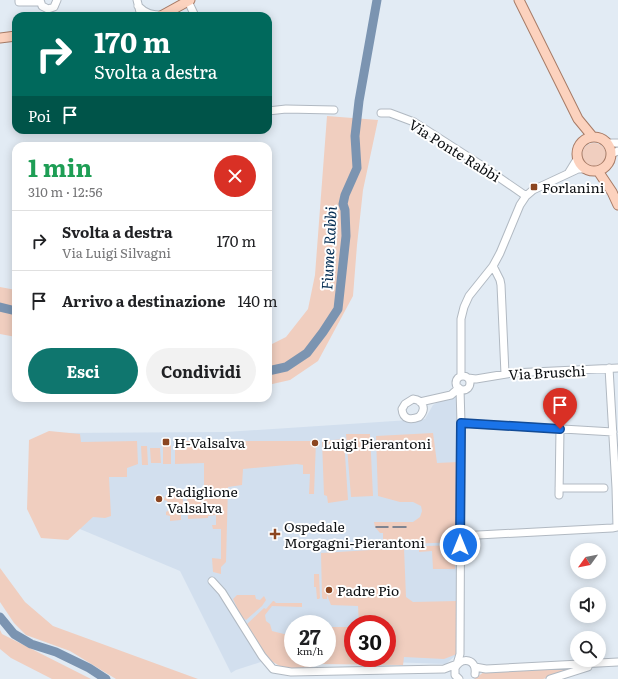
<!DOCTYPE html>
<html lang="it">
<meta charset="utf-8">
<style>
:root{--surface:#fff;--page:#f2f2f2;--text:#202124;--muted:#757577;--line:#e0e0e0;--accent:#0f766e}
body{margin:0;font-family:Literata,serif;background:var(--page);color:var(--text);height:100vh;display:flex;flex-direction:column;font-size:15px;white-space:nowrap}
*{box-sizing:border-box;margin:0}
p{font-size:13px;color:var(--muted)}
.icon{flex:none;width:22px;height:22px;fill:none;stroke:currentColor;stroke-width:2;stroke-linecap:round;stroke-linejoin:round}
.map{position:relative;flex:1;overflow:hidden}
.details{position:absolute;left:12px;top:142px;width:260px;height:260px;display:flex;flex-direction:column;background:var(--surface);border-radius:12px;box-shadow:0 2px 10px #0003}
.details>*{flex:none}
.banner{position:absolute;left:12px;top:12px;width:260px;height:122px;border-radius:12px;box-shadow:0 2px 10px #0003;background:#00695c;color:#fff;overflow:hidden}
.needle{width:26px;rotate:237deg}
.tools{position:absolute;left:570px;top:543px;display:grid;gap:8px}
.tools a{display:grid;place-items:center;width:36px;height:36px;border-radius:50%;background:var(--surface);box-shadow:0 2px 10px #0003;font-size:20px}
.speed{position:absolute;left:284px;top:615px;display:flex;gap:8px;font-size:20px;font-weight:700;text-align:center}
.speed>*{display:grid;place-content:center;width:52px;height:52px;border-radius:50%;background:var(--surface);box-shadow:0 2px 10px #0003;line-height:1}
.speed small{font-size:10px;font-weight:400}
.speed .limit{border:6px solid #d22;background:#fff;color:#111}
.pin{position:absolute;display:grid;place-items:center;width:34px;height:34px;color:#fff;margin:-41px -17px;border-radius:50% 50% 50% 0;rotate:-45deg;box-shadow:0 0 4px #0007}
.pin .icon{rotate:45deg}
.me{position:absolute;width:44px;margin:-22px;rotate:0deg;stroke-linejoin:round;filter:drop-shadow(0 0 3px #0008)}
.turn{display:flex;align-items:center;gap:14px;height:84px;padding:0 16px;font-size:18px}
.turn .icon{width:52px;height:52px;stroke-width:2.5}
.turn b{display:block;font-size:28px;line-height:34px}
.then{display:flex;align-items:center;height:38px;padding:0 16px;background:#0003;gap:8px;font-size:15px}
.round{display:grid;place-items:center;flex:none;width:42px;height:42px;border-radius:21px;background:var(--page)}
.summary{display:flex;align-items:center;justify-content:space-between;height:68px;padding:0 16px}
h1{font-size:24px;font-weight:700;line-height:30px;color:#1e9e55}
.primary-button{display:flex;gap:8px;margin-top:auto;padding:8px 16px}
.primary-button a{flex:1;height:46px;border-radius:24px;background:var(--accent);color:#fff;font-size:16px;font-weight:700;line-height:46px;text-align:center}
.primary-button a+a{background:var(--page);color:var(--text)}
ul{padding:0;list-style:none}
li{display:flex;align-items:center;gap:12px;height:60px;padding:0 16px;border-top:1px solid var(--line)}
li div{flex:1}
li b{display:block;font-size:15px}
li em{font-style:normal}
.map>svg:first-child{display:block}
.built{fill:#d2dfee;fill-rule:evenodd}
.green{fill:#f0cebf}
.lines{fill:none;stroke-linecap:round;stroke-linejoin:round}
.stream{stroke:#5a6c82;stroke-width:1.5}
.river{stroke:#7b94b1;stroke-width:9}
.minor-casing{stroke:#b1b9c2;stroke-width:9}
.major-casing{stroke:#a77b66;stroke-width:11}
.minor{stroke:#fff;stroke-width:7}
.major{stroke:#fcd2be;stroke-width:9}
.route-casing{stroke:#114b97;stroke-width:10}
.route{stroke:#1a73e8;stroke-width:7}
.poi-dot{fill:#8b4520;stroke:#fff;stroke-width:1.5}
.labels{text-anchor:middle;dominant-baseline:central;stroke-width:4;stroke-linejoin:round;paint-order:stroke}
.street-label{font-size:14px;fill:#0d1013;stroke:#fff}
.poi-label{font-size:14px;fill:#0d1013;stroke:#fff;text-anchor:start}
.water-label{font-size:15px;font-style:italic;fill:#012a50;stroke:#fff}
</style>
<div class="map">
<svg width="618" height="679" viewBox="0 0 618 679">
<rect width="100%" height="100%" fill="#e2ebf4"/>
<path class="built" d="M 457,391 L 457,654 L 446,664 L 273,658 L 236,670 L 231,673 L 180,571 L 68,524 L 56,433 L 226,432 L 425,419 L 433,405 ZM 293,624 L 327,624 L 327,658 L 293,658 ZM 353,624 L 387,624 L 387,658 L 353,658 Z"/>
<path class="green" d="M 327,116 L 378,120 L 363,190 L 357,245 L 353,296 L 318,361 L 290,380 L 268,385 L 268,346 L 286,337 L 308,309 L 315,275 Z
M582 155a12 12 0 1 1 24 0a12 12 0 1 1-24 0Z
M 0,287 L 16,290 L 16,337 L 0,334 Z
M 49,431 L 80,434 L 81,442 L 137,441 L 138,464 L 127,468 L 127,477 L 109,477 L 111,516 L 105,518 L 93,517 L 68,540 L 41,538 L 27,509 L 29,440 Z
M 433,433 L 437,463 L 458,462 L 458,542 L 383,545 L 383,533 L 380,533 L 375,527 L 374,522 L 413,522 L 420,517 L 422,511 L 421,506 L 413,502 L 400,502 L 378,496 L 376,436 Z
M 346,434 L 370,434 L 373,496 L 351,497 Z
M 344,439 L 348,500 L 328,503 L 327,496 L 324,495 L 322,441 Z
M 175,441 L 316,441 L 314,494 L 309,494 L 310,474 L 303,474 L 303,465 L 297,464 L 243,469 L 242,485 L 228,487 L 226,562 L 221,567 L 221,574 L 213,572 L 212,558 L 221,559 L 221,529 L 213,529 L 212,525 L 216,525 L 216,515 L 208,516 L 208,518 L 188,519 L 187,495 L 191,495 L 191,499 L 204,499 L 204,463 L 175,464 Z
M 163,445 L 171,445 L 171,464 L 163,464 Z
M 141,446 L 147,446 L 148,465 L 142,465 Z
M 150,448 L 160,448 L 161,463 L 151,463 Z
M 178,492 L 181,492 L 181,497 L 183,497 L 183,508 L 181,509 L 181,520 L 170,521 L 170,516 L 166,515 L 166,512 L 169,510 L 169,504 L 167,501 L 164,500 L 166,495 L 177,494 Z
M 455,545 L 455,569 L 433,569 L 432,551 L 419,552 L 419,550 L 426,550 L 426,546 Z
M 404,548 L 406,597 L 413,602 L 457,601 L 457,654 L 444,659 L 404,657 L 403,665 L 320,664 L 320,658 L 327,658 L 327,627 L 353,627 L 353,658 L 387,658 L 387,624 L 359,624 L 358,606 L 331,605 L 327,595 L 327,599 L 323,599 L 322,597 L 321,553 Z
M 0,568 L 25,602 L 53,626 L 198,679 L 116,679 L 70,651 L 26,635 L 14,623 L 0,602 Z
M 314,574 L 319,574 L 320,598 L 319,599 L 317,599 L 316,587 L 314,587 Z
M 237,595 L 255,595 L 256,599 L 260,600 L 264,596 L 266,600 L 262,606 L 246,620 L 241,616 L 233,599 Z
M 273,601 L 274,601 L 276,603 L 302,603 L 302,607 L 272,606 L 265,615 L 266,621 L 270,624 L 272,631 L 288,635 L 291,649 L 293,650 L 293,658 L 314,658 L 314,665 L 311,668 L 283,668 L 268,659 L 246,625 L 264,608 L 266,609 Z
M 0,630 L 2,634 L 91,679 L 52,679 L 11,658 L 0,649 Z
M 579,667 L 543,679 L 474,679 L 484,672 Z"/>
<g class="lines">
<path class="stream" d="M 376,527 L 388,527
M 393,527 L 406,527"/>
<path class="river" d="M 0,307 L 16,311
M 268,371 L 286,367 L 307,353 L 323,332 L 338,309 L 346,236 L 345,210 L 343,204 L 345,195 L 357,168 L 355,136 L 359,101 L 377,0
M 0,617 L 14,634 L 31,644 L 56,652 L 89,668 L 106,679"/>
<defs>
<path id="minor" d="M 19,0 L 19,2 L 40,2
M 40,0 L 42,6 L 48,9 L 54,7 L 57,0
M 137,0 L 141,16
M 188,1 L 195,16
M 138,6 C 146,14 152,15 163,15
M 268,111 L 286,109 L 334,110
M 381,113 L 390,113 L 414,122 L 481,165 L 526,196
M 607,143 L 618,143
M 611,154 L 618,151
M 569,172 L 577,159
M 493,266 L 500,280 L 501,285 L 505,374
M 461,376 L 461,319 L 464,307 L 469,296 L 493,266 L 500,253 L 520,205 L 526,196 L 533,190 L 578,169 L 585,169
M456 383a7 7 0 1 1 14 0a7 7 0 1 1-14 0Z
M 468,378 L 476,379 L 512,373 L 618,368
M 413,399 C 423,400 427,409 419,417 C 411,420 403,420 402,409 L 405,404 Z
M 420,402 L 451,395 L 459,388
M 461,423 L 613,432
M 559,488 L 604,488
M 559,495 L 560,429
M 460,536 L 612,528 L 617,527 L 616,488 L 609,368
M 212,581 L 222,592 L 262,656 L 273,669 L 291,672 L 444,669 L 457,664
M 457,664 L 460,654 L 461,423 L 460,389
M 475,667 L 486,669 L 618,662
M 459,679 L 455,675 L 455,668 C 462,656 477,659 475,674
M 550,679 L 588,667"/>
<path id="major" d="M 519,0 L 578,119 L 592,136
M 161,16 L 190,0
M 0,38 L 16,36
M577 154a17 17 0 1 1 34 0a17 17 0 1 1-34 0Z
M 598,171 L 612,192 L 618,205"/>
</defs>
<use href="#minor" class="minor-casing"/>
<use href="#major" class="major-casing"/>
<use href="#minor" class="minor"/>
<use href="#major" class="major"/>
</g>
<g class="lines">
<defs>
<path id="route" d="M 460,545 L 461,423 L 560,429"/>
</defs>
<use href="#route" class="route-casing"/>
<use href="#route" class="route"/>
</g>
<g class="poi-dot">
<rect x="530" y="183" width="8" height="8" rx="2"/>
<rect x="162" y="438" width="8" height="8" rx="2"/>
<circle cx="315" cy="443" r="4"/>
<circle cx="159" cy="499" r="4"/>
<path d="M273 528h4v4h4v4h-4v4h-4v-4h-4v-4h4z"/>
<circle cx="329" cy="590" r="4"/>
</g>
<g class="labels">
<g class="street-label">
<text transform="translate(455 150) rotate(32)">Via Ponte Rabbi</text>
<text transform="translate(547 372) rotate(-3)">Via Bruschi</text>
</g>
<g class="poi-label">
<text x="542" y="187">Forlanini</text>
<text x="174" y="442">H-Valsalva</text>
<text x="323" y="443">Luigi Pierantoni</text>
<text x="167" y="491">Padiglione<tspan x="167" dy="16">Valsalva</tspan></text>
<text x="284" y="526">Ospedale<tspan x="284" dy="16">Morgagni-Pierantoni</tspan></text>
<text x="337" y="590">Padre Pio</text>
</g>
<g class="water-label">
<text transform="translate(328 248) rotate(-87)">Fiume Rabbi</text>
</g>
</g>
</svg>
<div class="tools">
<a><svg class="needle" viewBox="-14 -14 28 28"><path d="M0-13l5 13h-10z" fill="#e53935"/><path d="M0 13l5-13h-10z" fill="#757577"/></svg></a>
<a><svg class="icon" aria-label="sound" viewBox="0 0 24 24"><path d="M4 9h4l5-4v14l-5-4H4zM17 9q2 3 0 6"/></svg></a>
<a><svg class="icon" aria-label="search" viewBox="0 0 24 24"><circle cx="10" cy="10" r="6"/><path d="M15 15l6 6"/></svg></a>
</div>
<div class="speed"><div>27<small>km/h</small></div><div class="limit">30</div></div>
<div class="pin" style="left:560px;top:429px;background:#d93025"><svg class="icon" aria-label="arrive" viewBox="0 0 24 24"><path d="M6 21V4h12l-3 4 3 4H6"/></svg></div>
<svg class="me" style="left:460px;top:545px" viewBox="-20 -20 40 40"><circle r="17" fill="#1a73e8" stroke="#fff" stroke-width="3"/><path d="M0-11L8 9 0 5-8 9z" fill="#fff"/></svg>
<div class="banner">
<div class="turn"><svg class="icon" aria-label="right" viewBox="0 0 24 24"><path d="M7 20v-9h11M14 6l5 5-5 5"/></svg><div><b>170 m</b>Svolta a destra</div></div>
<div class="then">Poi<svg class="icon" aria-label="arrive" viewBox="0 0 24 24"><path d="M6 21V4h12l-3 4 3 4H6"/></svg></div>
</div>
<section class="details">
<div class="summary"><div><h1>1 min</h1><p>310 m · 12:56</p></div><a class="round" style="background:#d93025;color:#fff"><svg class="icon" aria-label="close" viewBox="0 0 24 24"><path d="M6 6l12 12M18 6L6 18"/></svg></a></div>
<ul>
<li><svg class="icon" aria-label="right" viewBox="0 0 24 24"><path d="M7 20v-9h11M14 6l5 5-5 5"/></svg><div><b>Svolta a destra</b><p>Via Luigi Silvagni</p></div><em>170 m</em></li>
<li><svg class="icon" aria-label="arrive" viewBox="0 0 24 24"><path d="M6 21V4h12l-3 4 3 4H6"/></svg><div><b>Arrivo a destinazione</b></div><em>140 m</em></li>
</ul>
<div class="primary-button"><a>Esci</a><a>Condividi</a></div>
</section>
</div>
